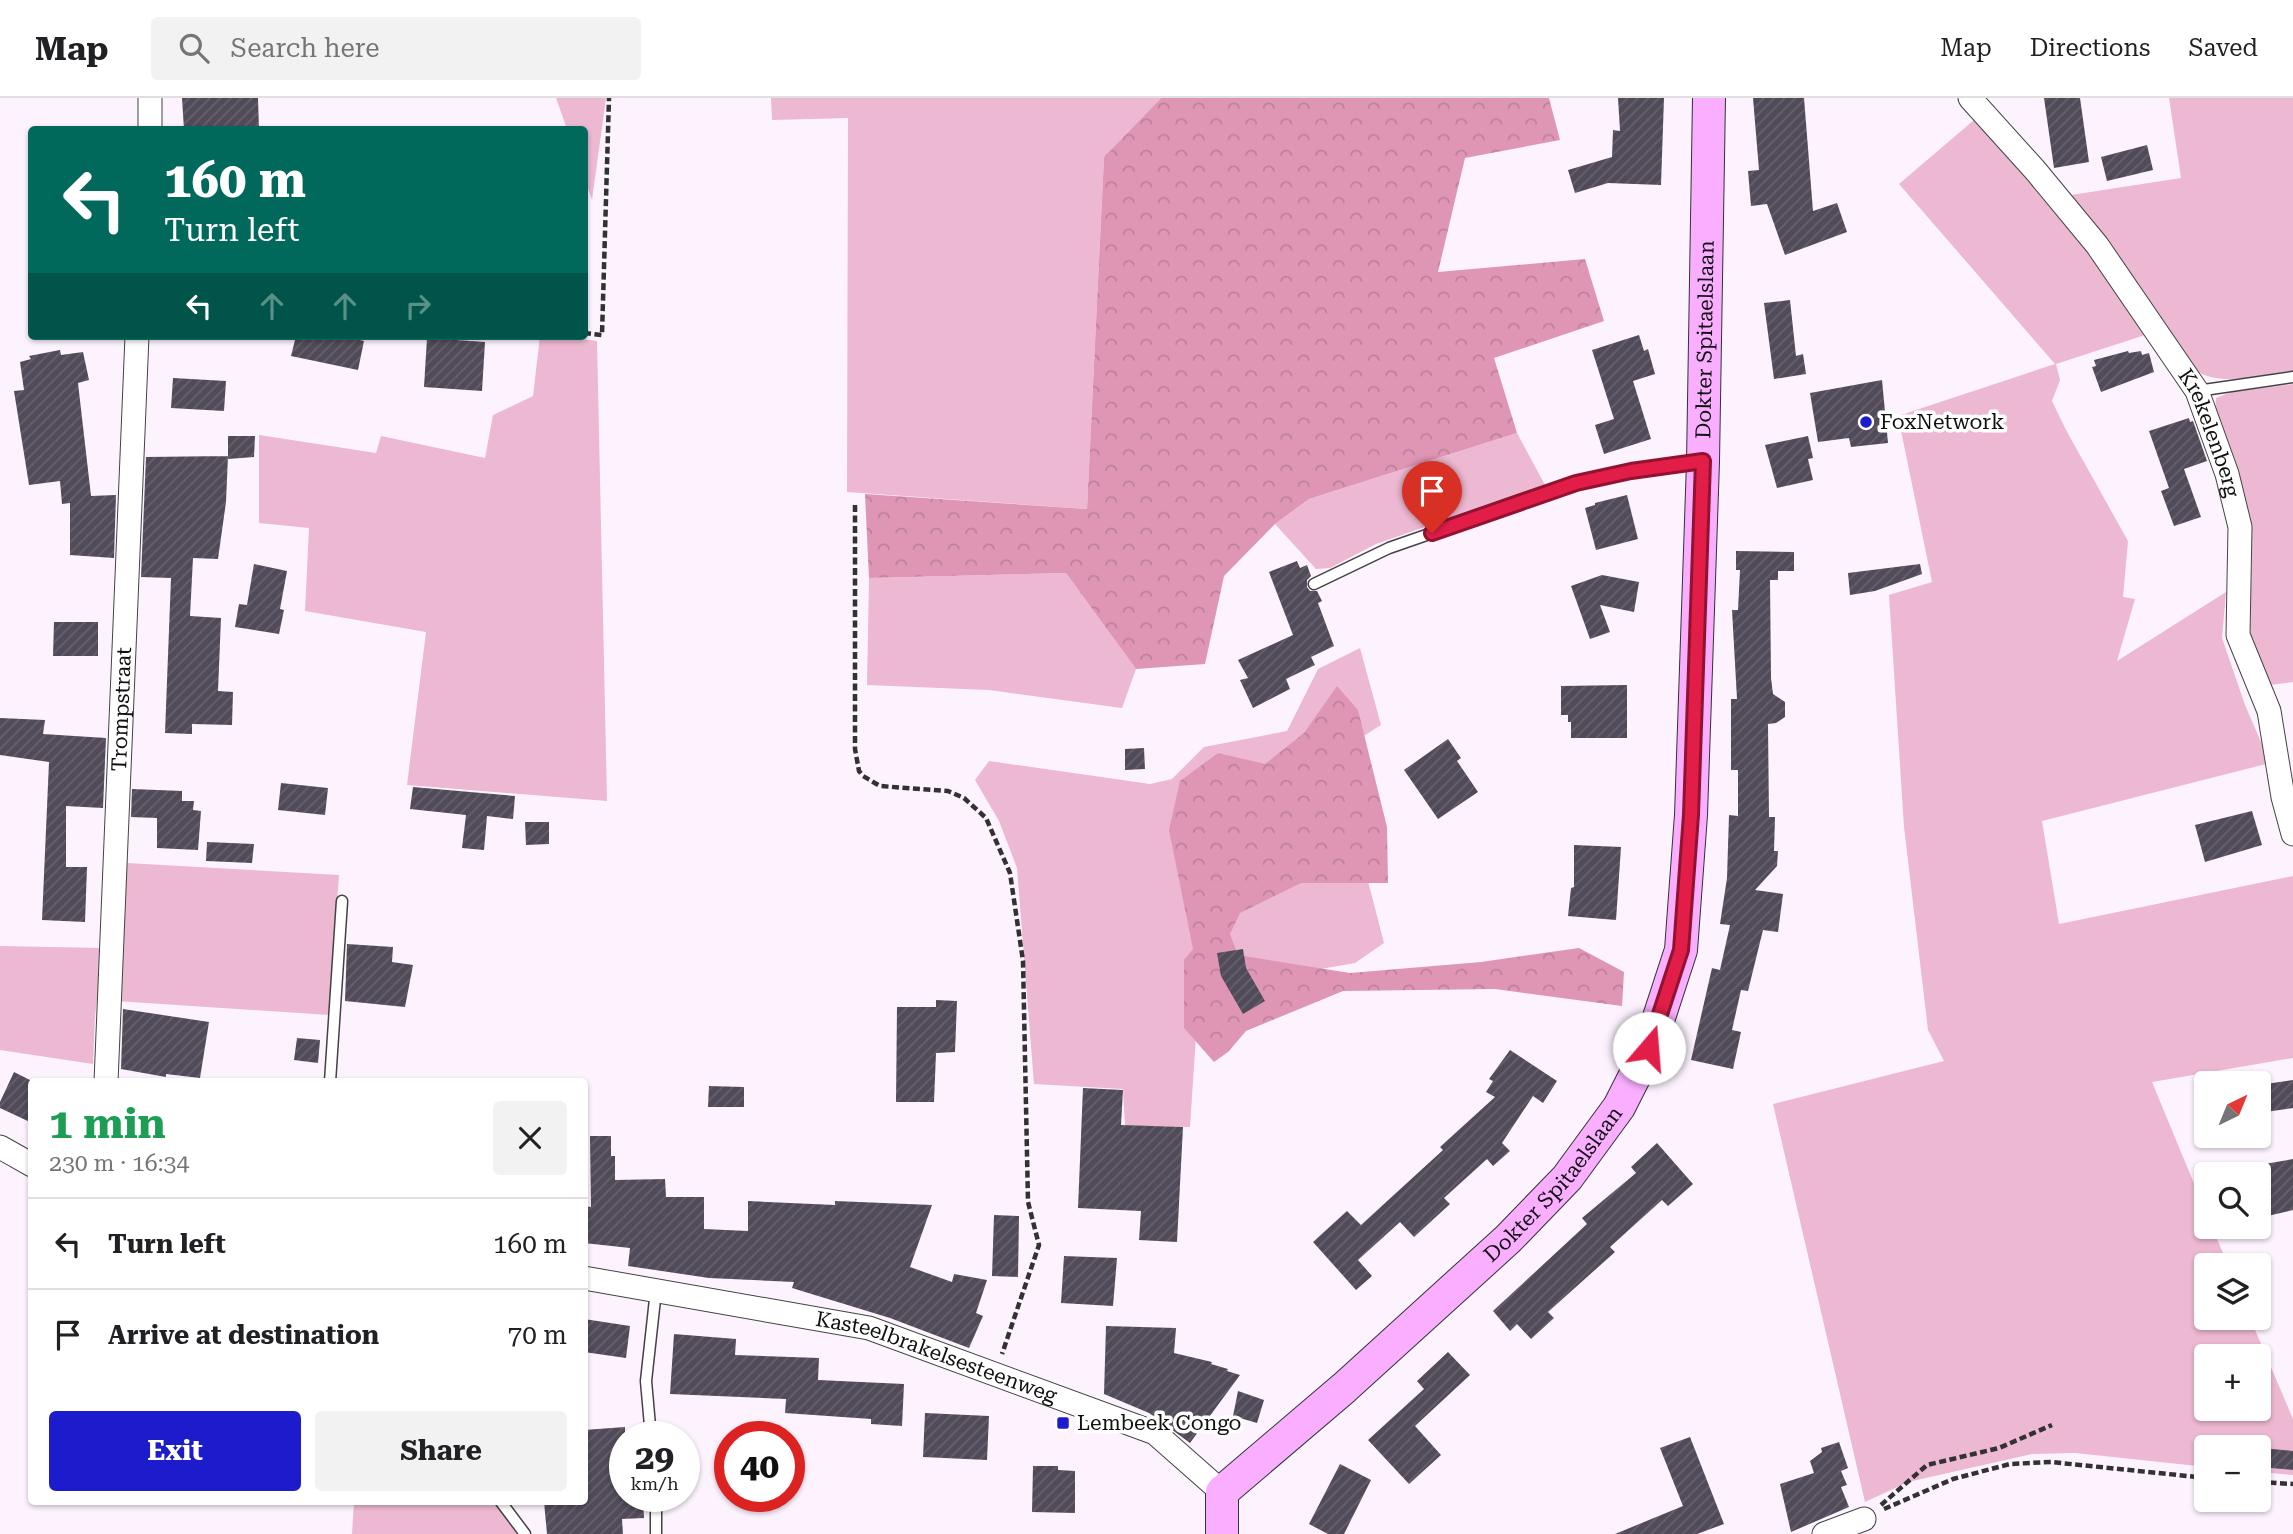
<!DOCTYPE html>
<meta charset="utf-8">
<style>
:root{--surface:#fff;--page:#f2f2f2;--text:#202124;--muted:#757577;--line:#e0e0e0;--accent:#1c1ccc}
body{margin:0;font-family:"Roboto Serif",serif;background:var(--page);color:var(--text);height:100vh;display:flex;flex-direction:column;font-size:26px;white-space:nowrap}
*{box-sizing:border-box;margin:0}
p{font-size:23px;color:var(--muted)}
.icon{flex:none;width:38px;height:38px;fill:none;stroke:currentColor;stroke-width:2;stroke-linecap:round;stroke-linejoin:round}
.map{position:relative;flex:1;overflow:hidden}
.side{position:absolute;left:28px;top:980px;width:560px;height:427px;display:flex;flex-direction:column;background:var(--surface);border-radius:7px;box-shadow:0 2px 5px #0004}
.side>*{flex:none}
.hud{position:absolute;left:28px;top:28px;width:560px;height:214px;border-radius:7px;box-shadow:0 2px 5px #0004;background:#00695c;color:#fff;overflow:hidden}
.needle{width:46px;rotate:43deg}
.controls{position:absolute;left:2194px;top:973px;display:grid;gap:14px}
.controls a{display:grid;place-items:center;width:77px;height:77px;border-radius:7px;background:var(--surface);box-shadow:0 2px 5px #0004;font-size:35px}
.speed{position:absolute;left:609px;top:1323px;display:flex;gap:14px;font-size:35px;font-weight:700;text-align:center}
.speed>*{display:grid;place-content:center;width:91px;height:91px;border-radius:50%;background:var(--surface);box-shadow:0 2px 5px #0004;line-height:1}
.speed small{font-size:18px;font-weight:400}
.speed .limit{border:10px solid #d22;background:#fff;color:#111}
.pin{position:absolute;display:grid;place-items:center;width:60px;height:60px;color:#fff;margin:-72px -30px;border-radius:50% 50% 50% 0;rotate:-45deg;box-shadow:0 0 7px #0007}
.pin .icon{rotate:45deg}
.me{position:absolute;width:77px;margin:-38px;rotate:18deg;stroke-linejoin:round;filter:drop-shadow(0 0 5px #0008)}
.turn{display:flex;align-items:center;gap:24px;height:147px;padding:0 21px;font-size:32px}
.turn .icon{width:91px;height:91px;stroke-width:2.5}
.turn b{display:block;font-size:49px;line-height:60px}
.lanes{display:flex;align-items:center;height:66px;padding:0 21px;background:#0003;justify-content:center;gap:35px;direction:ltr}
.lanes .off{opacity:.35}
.round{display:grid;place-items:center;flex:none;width:74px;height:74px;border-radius:7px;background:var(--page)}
.summary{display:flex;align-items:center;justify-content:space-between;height:119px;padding:0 21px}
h1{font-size:42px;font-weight:700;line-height:52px;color:#1e9e55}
.cta{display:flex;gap:14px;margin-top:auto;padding:14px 21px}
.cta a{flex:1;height:80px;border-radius:7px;background:var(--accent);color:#fff;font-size:28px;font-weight:700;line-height:80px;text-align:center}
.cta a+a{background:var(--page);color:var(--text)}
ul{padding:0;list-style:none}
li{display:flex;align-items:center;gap:21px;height:91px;padding:0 21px;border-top:2px solid var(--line)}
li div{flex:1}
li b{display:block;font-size:26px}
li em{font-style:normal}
header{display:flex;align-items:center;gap:42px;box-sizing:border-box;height:98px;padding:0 35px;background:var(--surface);border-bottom:2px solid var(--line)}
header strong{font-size:33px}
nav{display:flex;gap:38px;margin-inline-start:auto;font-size:24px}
.search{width:490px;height:63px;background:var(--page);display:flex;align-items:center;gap:18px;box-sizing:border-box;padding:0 24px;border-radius:7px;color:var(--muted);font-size:26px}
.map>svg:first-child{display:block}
.grass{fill:#edb8d1;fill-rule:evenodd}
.forest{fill:url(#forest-crowns)}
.building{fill:url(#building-hatch)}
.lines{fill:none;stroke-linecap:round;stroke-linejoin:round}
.lane-casing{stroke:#434343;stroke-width:13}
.street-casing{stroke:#434343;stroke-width:25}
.secondary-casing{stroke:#323232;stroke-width:34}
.path{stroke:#323232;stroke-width:4.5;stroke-dasharray:7 3.5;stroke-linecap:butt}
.lane{stroke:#fff;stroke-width:10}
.street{stroke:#fff;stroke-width:23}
.secondary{stroke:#faaeff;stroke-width:32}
.route-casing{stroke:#92132f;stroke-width:18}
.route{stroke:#e11d48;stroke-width:12}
.poi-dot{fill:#1c1ccc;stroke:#fff;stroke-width:2.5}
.labels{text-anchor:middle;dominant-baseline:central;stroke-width:7;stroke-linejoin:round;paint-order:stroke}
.street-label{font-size:21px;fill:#101010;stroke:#fff}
.poi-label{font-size:21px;fill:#101010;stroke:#fff;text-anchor:start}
</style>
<header>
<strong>Map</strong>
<div class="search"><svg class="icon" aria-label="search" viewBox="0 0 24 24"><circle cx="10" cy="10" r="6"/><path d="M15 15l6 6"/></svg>Search here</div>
<nav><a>Map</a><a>Directions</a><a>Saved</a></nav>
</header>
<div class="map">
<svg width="2293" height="1436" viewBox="0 0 2293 1436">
<defs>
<pattern id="forest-crowns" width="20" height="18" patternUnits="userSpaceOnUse" patternTransform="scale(1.75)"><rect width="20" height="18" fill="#df96b4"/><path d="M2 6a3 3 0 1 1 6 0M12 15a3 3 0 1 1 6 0" fill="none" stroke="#be809a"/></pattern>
<pattern id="building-hatch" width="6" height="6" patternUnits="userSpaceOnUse" patternTransform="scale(1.75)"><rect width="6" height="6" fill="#514b59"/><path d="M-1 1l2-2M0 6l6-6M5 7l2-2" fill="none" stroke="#65616c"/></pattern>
</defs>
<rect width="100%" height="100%" fill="#fdf3ff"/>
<path class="grass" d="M 556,0 L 606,0 L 592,102 L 585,82 L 584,32 L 567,31 Z
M 771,0 L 1161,0 L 1104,59 L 1087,411 L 847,394 L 848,20 L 772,22 Z
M 2169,0 L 2293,0 L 2293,273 C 2264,276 2220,290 2195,272 L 2071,97 L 2181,80 Z
M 1974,22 L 2063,113 L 2145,237 L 2056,266 L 2060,282 L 2052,303 L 2066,332 L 2128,443 L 2123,499 L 2135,501 L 2117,563 L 2226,494 L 2222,540 L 2245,607 L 2270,665 L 2042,723 L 2059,826 L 2293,778 L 2293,960 L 2152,984 L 2207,1117 L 2207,1129 L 2212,1129 L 2228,1167 L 2207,1167 L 2207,1220 L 2250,1220 L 2293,1321 L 2293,1377 L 2259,1374 L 2259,1349 L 2207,1349 L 2207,1369 L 2075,1355 L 2032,1356 L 1908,1384 L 1865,1404 L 1773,1006 L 1944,963 L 1928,932 L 1904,729 L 1889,497 L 1932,484 L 1898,318 L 2055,266 L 1899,86 ZM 2207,1258 L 2259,1258 L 2259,1311 L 2207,1311 Z
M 540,238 L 559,238 L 597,243 L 607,703 L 407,687 L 426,534 L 305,513 L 309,430 L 259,425 L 259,337 L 376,355 L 381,338 L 485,360 L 493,317 L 533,298 Z
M 2293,286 L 2293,584 L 2269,587 L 2250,540 L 2252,442 L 2245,404 L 2215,315 L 2216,300 L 2231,294 Z
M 1517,335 L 1545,387 L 1376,446 L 1330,470 L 1316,471 L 1275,426 L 1309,401 Z
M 1066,475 L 1136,571 L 1122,610 L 989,592 L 867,587 L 869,480 Z
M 1360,550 L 1381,627 L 1335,656 L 1384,845 L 1355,865 L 1199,892 L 1190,1029 L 1125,1028 L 1123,991 L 1034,986 L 1017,770 L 999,723 L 975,682 L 989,663 L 1150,686 L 1172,681 L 1204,649 L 1287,633 L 1318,571 Z
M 127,765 L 339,777 L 329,917 L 116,903 Z
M 0,848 L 103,850 L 95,918 L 93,966 L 0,952 Z
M 354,1404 L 495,1404 L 517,1436 L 352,1436 Z"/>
<path class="forest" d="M 1161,0 L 1549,0 L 1560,42 L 1465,60 L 1438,174 L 1585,161 L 1604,223 L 1494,260 L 1517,335 L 1309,401 L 1275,426 L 1224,478 L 1205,566 L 1136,571 L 1066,475 L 869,480 L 865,396 L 1087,411 L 1104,59 Z
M 1337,588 L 1358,612 L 1387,729 L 1388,785 L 1301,785 L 1240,815 L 1230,836 L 1238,857 L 1350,875 L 1481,864 L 1579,850 L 1624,874 L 1622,908 L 1495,891 L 1343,893 L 1246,933 L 1228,954 L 1214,964 L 1184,930 L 1184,862 L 1193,851 L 1169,732 L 1180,683 L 1218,655 L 1265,666 L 1304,635 Z"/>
<path class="building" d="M 182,0 L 258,0 L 259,32 L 184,32 Z
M 1618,0 L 1664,0 L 1661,87 L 1608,85 L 1575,95 L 1568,72 L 1612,59 L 1613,32 L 1620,33 Z
M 1753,0 L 1804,0 L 1813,113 L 1837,105 L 1847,134 L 1785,157 L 1767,106 L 1751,108 L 1748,73 L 1759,72 Z
M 2044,0 L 2080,0 L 2089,64 L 2054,70 Z
M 2147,47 L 2153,72 L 2107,83 L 2101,59 Z
M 1790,202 L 1796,258 L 1803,256 L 1806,276 L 1774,281 L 1764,205 Z
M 1639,237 L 1644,253 L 1648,251 L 1655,276 L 1633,283 L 1651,341 L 1604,356 L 1595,327 L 1614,321 L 1592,252 Z
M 296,238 L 343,238 L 364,243 L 358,272 L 291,258 Z
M 427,240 L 485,244 L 482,293 L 424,289 Z
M 60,252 L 61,257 L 83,254 L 89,282 L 78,285 L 91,398 L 116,397 L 114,460 L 70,457 L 70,405 L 62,406 L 60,383 L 29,387 L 14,293 L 24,292 L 20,264 L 31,261 L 29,258 Z
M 2128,253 L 2129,255 L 2141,253 L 2142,257 L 2149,255 L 2154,274 L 2101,294 L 2092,269 L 2096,268 L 2094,262 Z
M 173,280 L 226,283 L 224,313 L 171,310 Z
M 1882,282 L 1888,345 L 1851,349 L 1849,340 L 1818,344 L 1810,295 Z
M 2189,320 L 2190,324 L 2193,323 L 2207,363 L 2184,371 L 2201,419 L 2174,428 L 2161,393 L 2169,390 L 2149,333 Z
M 228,338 L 255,338 L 254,359 L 228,361 Z
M 1808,338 L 1813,360 L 1808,361 L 1813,382 L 1777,390 L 1765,347 Z
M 228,358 L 226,404 L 218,461 L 193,460 L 190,518 L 221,520 L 218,593 L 233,594 L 232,627 L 192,626 L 192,636 L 165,635 L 171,480 L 141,479 L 146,359 Z
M 1627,397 L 1638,441 L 1596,452 L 1585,410 L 1595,407 L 1595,405 Z
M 1736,453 L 1794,454 L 1794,473 L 1778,473 L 1778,482 L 1770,482 L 1771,580 L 1773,596 L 1785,604 L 1785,619 L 1776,625 L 1768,626 L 1769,719 L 1775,719 L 1774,753 L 1778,753 L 1777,768 L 1755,792 L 1783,796 L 1778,834 L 1763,832 L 1748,893 L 1741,892 L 1732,932 L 1741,934 L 1733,971 L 1691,962 L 1712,870 L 1720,872 L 1730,827 L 1720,826 L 1727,780 L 1729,717 L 1738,718 L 1738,672 L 1731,672 L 1731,601 L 1737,601 L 1732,512 L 1738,512 L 1740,472 L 1736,472 Z
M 1297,463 L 1300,470 L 1307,467 L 1311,478 L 1307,482 L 1307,489 L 1310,493 L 1317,493 L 1322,503 L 1318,505 L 1334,548 L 1311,559 L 1315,567 L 1286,581 L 1290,591 L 1253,610 L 1240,582 L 1248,580 L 1238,562 L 1293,537 L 1269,474 Z
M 254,466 L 287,473 L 280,511 L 284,512 L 279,536 L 235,529 L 239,506 L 247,507 Z
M 1920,466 L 1922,476 L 1875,493 L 1850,497 L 1848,475 Z
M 1602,477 L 1639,484 L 1634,514 L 1600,507 L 1610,534 L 1590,541 L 1571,488 Z
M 54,524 L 98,524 L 98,558 L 53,558 Z
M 1627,587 L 1627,640 L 1571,640 L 1571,624 L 1568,624 L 1568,617 L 1561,617 L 1561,588 Z
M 0,620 L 45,622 L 43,636 L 106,640 L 103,710 L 66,708 L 66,769 L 87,769 L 85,824 L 42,822 L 49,664 L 0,657 Z
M 1448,641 L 1461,660 L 1457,663 L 1478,694 L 1438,721 L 1404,672 Z
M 1144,650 L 1145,671 L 1125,672 L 1125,651 Z
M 281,685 L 328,690 L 325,717 L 278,712 Z
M 413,689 L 515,698 L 513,721 L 487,718 L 484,752 L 462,750 L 466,717 L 410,711 Z
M 132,691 L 182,693 L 182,703 L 194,703 L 193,712 L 201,713 L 198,752 L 157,750 L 157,720 L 131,719 Z
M 2252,713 L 2262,747 L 2205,764 L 2195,727 Z
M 525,724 L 549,724 L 549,746 L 526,747 Z
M 207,744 L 254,746 L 252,765 L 206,763 Z
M 1574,747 L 1621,749 L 1616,822 L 1568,818 L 1571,790 L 1574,789 Z
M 347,846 L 393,849 L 392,864 L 413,867 L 405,909 L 345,903 Z
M 1243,851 L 1246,870 L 1265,903 L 1243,916 L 1221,878 L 1217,855 Z
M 936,902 L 957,903 L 955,954 L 936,955 L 934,1004 L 896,1004 L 897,909 L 936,909 Z
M 123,911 L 209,924 L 200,980 L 166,976 L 166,979 L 121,971 Z
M 297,940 L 320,942 L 318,965 L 294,962 Z
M 1510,952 L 1557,983 L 1543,1005 L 1533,998 L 1502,1045 L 1510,1053 L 1493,1068 L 1487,1061 L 1444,1100 L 1450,1106 L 1414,1139 L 1400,1124 L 1358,1162 L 1372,1178 L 1356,1192 L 1313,1144 L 1347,1113 L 1361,1127 L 1443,1052 L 1440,1049 L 1495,999 L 1486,994 L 1493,983 L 1489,981 Z
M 14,974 L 32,983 L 32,1025 L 0,1010 L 0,1004 Z
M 2293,982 L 2293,1010 L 2259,1015 L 2259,987 Z
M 709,988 L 744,989 L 744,1009 L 708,1009 Z
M 1083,990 L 1123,992 L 1121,1027 L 1183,1029 L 1177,1144 L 1139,1142 L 1141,1113 L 1078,1110 Z
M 590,1038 L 611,1038 L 611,1058 L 615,1058 L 615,1082 L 665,1081 L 666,1099 L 704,1099 L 704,1131 L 748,1133 L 748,1103 L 835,1107 L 835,1103 L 932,1107 L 910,1169 L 952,1184 L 954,1176 L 987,1182 L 976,1215 L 983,1218 L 969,1250 L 890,1220 L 792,1190 L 794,1184 L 709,1180 L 628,1168 L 630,1150 L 584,1145 L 584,1108 L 591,1109 Z
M 1657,1045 L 1693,1086 L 1668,1108 L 1662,1102 L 1610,1149 L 1615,1154 L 1548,1214 L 1554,1220 L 1531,1241 L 1517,1226 L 1510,1233 L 1493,1213 L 1587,1126 L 1582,1120 L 1636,1075 L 1631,1069 Z
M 2293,1061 L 2293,1112 L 2259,1120 L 2259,1067 Z
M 994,1117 L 1019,1118 L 1018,1179 L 992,1178 Z
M 1064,1158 L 1117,1160 L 1113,1208 L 1061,1205 Z
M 584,1221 L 630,1228 L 626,1260 L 584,1254 Z
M 1106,1228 L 1176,1230 L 1174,1255 L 1212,1264 L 1211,1266 L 1228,1271 L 1227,1273 L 1240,1277 L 1190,1345 L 1149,1315 L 1104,1296 Z
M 674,1236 L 736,1241 L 735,1257 L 819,1260 L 818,1282 L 904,1286 L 902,1328 L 871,1326 L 871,1321 L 785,1315 L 786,1301 L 670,1296 Z
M 1448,1254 L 1470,1277 L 1415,1328 L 1441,1357 L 1409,1386 L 1368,1342 L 1424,1291 L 1417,1283 Z
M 1238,1293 L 1264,1302 L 1257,1325 L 1233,1318 Z
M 925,1315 L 989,1318 L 987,1362 L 923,1359 Z
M 625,1329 L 625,1398 L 643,1398 L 644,1420 L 622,1421 L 623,1436 L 547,1436 L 544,1404 L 584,1404 L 584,1332 Z
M 1690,1339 L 1724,1426 L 1697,1436 L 1615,1436 L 1683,1408 L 1660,1350 Z
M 1839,1344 L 1848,1370 L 1841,1373 L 1847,1387 L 1841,1389 L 1849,1409 L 1791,1434 L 1780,1386 L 1814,1375 L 1810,1363 L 1822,1354 L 1821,1350 Z
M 2262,1350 L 2293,1353 L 2293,1372 L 2260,1369 Z
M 1340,1366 L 1371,1382 L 1344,1436 L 1328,1436 L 1309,1426 Z
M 1033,1368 L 1058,1368 L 1058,1372 L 1075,1373 L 1075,1415 L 1032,1414 Z"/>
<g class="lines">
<defs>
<path id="lane" d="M 2197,293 L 2293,279
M 1314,486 L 1389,450 L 1576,385 L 1631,373 L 1700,364
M 330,984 L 342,803
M 651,1339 L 646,1283 L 656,1192
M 501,1404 L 525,1436
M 656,1436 L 656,1398"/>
<g id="street">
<path d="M 150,0 L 150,32"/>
<path id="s1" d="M 1970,0 L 2035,72 L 2097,147 L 2197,293 L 2227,376 L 2240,429 L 2238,537 L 2269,613 L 2283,699 L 2293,736"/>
<path id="s2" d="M 106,984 L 137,238"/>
<path d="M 0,1049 L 32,1067"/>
<path id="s3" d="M 584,1180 L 869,1230 L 1155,1335 L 1222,1394"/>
<path d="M 1824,1436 L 1864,1421"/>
</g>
<g id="secondary">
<path id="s4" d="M 1222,1436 L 1222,1394 L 1344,1290 L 1508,1141 L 1567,1080 L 1619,1009 L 1649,950 L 1681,852 L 1691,717 L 1703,364 L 1709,0"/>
</g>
</defs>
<use href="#lane" class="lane-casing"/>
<use href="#street" class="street-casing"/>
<use href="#secondary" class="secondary-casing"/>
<path class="path" d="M 584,235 L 602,237 L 609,0
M 855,407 L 855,651 L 859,673 L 863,678 L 880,688 L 948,693 L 964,700 L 986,720 L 1010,775 L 1023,863 L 1028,1104 L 1039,1147 L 1002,1256
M 2259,1384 L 2293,1386
M 1881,1407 L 1927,1367 L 1999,1350 L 2052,1327
M 1884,1411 L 1953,1381 L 2010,1366 L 2051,1364 L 2207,1380"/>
<use href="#lane" class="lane"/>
<use href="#street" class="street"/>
<use href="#secondary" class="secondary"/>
</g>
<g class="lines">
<defs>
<path id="route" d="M 1432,435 L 1576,385 L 1631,373 L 1703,363 L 1691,717 L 1681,852 L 1649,950"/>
</defs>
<use href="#route" class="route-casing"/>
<use href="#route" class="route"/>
</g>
<g class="poi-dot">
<circle cx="1866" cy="324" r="7"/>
<rect x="1056" y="1318" width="14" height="14" rx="3.5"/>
</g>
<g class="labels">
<g class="street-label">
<text stroke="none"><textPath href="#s4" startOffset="1377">Dokter Spitaelslaan</textPath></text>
<text stroke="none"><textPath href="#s1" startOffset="415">Krekelenberg</textPath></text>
<text stroke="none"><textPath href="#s2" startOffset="373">Trompstraat</textPath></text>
<text stroke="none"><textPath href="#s4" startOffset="495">Dokter Spitaelslaan</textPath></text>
<text stroke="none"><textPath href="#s3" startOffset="362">Kasteelbrakelsesteenweg</textPath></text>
</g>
<g class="poi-label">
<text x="1880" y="324">FoxNetwork</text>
<text x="1077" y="1325">Lembeek Congo</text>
</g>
</g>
</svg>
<div class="controls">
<a><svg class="needle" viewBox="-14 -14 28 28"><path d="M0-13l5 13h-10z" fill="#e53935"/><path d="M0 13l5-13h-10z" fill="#757577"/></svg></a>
<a><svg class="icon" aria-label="search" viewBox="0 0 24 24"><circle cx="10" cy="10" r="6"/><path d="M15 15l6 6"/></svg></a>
<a><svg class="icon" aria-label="layers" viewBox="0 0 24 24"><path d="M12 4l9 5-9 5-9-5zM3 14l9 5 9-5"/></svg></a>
<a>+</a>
<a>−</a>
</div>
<div class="speed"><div>29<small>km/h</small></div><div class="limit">40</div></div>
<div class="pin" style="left:1432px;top:435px;background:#d93025"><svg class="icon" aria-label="arrive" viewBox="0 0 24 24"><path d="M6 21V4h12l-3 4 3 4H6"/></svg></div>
<svg class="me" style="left:1649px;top:950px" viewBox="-20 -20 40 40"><circle r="19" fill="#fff"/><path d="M0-13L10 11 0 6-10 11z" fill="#e11d48"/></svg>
<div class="hud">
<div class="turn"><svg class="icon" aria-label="left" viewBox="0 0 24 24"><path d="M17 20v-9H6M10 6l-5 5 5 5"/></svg><div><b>160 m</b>Turn left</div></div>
<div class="lanes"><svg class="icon" aria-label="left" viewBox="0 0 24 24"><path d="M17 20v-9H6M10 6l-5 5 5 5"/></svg><svg class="icon off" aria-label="ahead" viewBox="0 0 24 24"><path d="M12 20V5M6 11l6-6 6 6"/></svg><svg class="icon off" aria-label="ahead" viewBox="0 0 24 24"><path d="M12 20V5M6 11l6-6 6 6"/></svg><svg class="icon off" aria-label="right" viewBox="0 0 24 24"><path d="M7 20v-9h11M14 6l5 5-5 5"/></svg></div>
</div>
<section class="side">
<div class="summary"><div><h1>1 min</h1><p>230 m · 16:34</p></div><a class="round"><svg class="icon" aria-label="close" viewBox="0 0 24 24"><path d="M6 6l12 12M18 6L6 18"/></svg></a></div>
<ul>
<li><svg class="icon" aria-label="left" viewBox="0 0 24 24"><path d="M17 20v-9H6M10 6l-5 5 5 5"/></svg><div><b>Turn left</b></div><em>160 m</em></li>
<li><svg class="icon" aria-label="arrive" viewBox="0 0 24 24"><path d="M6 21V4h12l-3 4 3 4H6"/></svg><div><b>Arrive at destination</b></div><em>70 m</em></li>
</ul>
<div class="cta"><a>Exit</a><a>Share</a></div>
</section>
</div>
